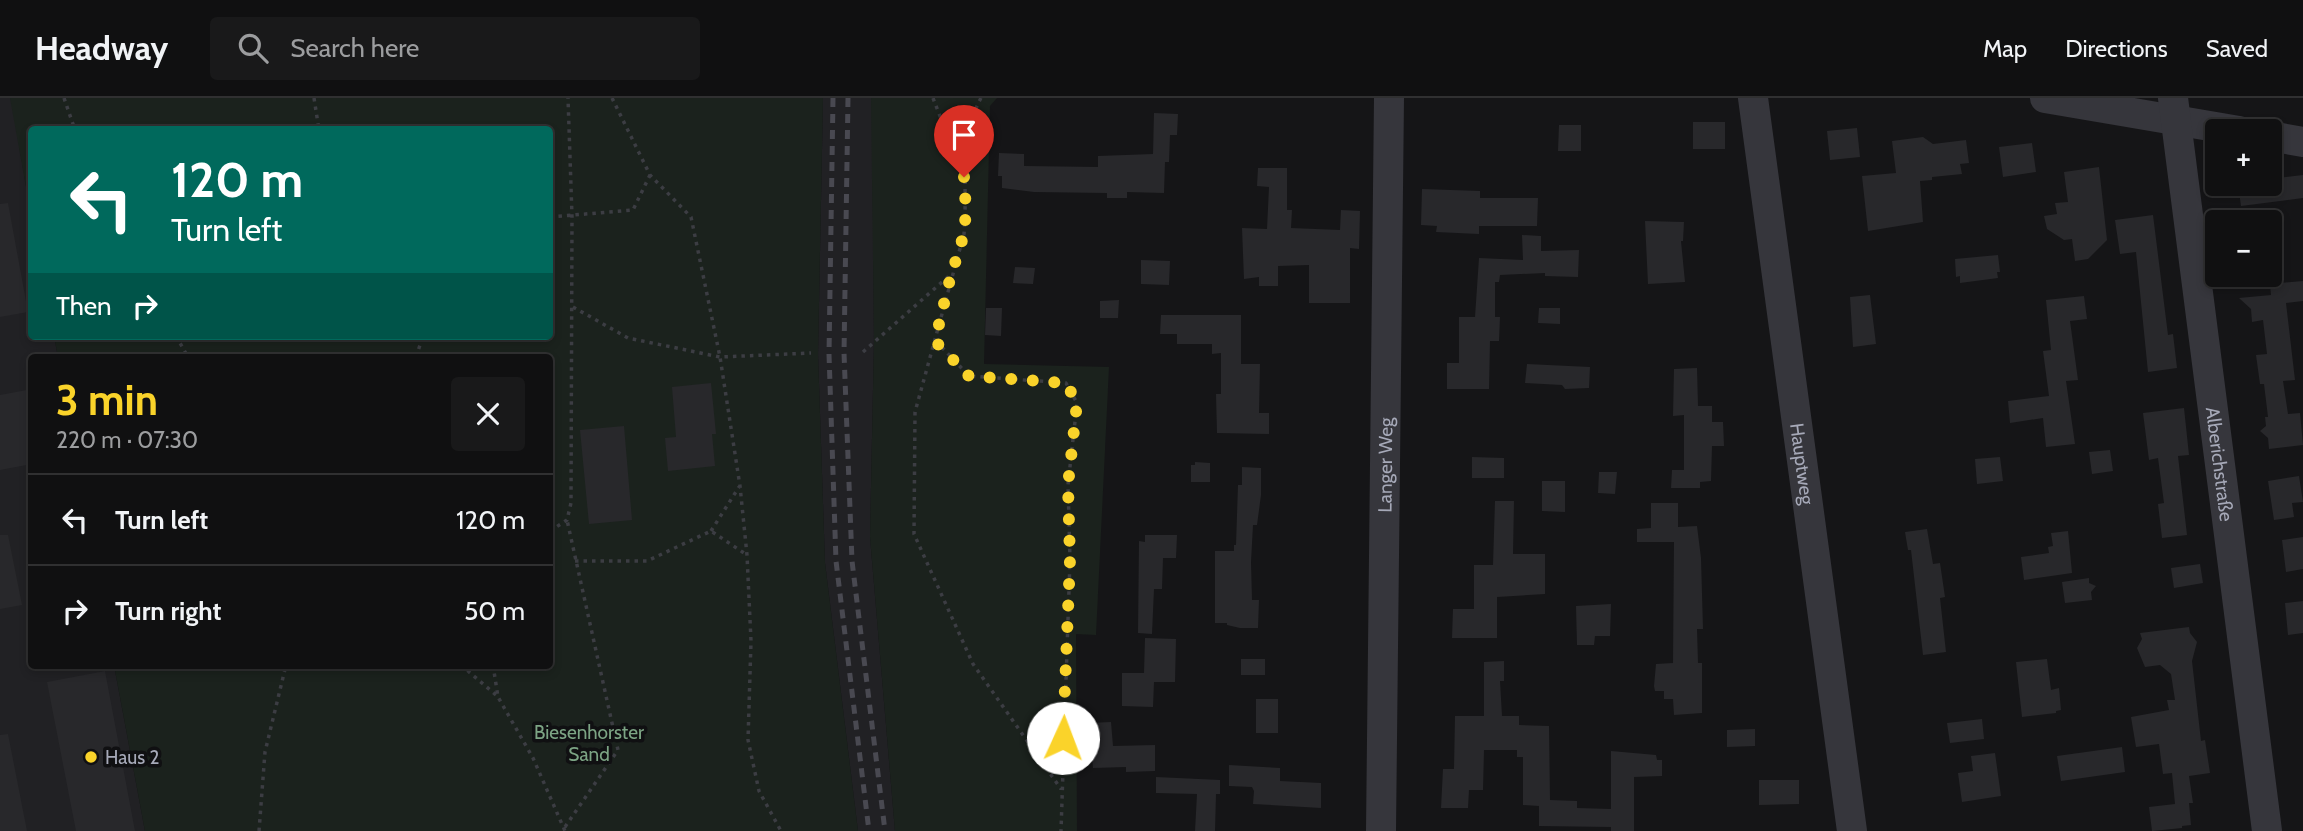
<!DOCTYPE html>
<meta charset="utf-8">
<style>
:root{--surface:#101011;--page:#19191a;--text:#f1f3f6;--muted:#9c9d9f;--line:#303031;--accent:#fad32a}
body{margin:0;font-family:Cabin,sans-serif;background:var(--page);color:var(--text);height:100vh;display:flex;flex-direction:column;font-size:26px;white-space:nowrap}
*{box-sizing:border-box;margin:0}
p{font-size:23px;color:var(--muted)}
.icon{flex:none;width:38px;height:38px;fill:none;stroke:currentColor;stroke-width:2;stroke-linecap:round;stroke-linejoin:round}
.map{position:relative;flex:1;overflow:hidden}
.side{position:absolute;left:28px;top:256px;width:525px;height:315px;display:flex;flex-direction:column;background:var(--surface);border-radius:7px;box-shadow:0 4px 10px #0003,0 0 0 2px var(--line)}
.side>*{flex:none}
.guide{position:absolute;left:28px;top:28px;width:525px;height:214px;border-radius:7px;box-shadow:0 4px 10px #0003,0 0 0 2px var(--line);background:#00695c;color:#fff;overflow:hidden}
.fabs{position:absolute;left:2205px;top:21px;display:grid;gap:14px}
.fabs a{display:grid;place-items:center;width:77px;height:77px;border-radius:7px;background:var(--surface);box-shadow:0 4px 10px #0003,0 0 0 2px var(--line);font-size:35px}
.pin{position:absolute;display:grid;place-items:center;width:60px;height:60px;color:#fff;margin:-72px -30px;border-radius:50% 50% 50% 0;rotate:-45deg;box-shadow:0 0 7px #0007}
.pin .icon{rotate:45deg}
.me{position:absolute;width:77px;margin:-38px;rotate:2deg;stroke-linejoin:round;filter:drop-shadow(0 0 5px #0008)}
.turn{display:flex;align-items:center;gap:24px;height:147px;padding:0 28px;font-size:32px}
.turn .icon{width:91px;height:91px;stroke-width:2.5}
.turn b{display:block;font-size:49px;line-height:60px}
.then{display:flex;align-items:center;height:66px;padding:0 28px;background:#0003;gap:14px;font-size:26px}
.round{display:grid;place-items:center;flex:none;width:74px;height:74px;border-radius:7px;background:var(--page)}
.headline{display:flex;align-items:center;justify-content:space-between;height:119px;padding:0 28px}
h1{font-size:42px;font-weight:700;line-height:52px;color:var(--accent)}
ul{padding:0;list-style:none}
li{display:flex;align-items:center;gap:21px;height:91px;padding:0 28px;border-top:2px solid var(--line)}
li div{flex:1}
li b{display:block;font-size:26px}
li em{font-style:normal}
header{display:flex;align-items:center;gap:42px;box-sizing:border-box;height:98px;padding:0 35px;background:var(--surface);border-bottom:2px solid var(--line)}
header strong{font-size:33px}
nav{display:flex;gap:38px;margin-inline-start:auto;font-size:24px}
.search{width:490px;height:63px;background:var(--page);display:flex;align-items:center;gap:18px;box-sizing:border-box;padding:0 24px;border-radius:7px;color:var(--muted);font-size:26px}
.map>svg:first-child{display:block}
.built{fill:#212124}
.green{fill:#1b221d}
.building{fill:#28282b}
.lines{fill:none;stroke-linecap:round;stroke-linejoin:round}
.path{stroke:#3c3d43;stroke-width:3.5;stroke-dasharray:3.5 5;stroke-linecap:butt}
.minor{stroke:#36363c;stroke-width:30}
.rail{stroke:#494951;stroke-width:5;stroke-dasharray:9 7;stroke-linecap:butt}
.route{stroke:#fad32a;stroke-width:12;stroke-dasharray:0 21.6}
.poi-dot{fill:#fad32a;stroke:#101012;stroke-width:2.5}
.labels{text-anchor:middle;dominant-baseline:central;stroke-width:7;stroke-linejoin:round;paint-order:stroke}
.street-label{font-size:19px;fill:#a6a9b8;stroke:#101012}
.park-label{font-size:19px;fill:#7ca484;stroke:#101012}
.poi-label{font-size:19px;fill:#a6a9b8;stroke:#101012;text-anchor:start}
</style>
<header>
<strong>Headway</strong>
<div class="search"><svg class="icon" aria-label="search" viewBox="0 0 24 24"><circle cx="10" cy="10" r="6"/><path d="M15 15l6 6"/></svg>Search here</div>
<nav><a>Map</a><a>Directions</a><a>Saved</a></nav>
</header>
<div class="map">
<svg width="2303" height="733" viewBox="0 0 2303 733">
<rect width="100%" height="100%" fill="#151517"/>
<path class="built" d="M 0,0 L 11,0 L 31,117 L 32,238 L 54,238 L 58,259 L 32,259 L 32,567 L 114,567 L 145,733 L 0,733 Z
M 823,0 L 872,0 L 874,243 L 870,439 L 895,733 L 858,733 L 825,465 L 818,256 Z"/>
<path class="green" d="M 10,0 L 823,0 L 818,256 L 825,465 L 858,733 L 145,733 L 114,567 L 550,567 L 550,259 L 58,259 L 54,238 L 550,238 L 550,32 L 32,32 L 31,117 Z
M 871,0 L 997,0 L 990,8 L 984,266 L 1109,269 L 1096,537 L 1076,536 L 1077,733 L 895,733 L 870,439 L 874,243 Z"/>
<path class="building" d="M 1154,15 L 1178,16 L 1177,37 L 1170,37 L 1169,64 L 1165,64 L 1164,95 L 1127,94 L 1127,100 L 1107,100 L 1107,95 L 1034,94 L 1002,90 L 1002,78 L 998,78 L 999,55 L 1024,56 L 1024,68 L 1098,69 L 1098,58 L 1153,56 Z
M 1693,24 L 1725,24 L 1725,51 L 1693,51 Z
M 1559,27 L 1581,27 L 1581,53 L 1558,53 Z
M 1857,30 L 1860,59 L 1830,62 L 1827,33 Z
M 1923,39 L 1933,46 L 1966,42 L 1969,65 L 1960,66 L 1962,76 L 1932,79 L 1932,82 L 1920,83 L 1923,124 L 1868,133 L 1862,78 L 1896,75 L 1892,43 Z
M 2032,45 L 2036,74 L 2003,79 L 1999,49 Z
M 2099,69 L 2107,142 L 2088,161 L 2075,163 L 2072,141 L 2064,142 L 2047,131 L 2044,118 L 2057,116 L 2055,105 L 2068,104 L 2064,74 Z
M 1258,70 L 1287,70 L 1287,112 L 1292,112 L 1291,130 L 1340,132 L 1341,112 L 1360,113 L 1359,151 L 1350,150 L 1350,205 L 1309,205 L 1309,167 L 1278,168 L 1278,188 L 1259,188 L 1259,179 L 1244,181 L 1242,130 L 1267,131 L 1269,89 L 1257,88 Z
M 2303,77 L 2303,100 L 2241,108 L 2238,86 L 2270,86 L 2270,81 Z
M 1422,91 L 1480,93 L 1480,100 L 1538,100 L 1537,128 L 1479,128 L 1479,136 L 1436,134 L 1437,128 L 1421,127 Z
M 8,105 L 28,214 L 0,219 L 0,106 Z
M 2153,117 L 2168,237 L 2173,236 L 2177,270 L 2148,274 L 2136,154 L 2120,156 L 2115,122 Z
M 1645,123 L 1684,124 L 1683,143 L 1681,143 L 1685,184 L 1648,186 Z
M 1522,137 L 1541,138 L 1541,153 L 1579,152 L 1578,179 L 1545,178 L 1545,175 L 1500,177 L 1499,184 L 1495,184 L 1495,219 L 1500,219 L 1499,243 L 1490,243 L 1489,291 L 1447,291 L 1447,265 L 1459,265 L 1459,219 L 1475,219 L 1479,160 L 1523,162 Z
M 1998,157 L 2000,174 L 1997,174 L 1998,180 L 1960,185 L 1960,178 L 1956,179 L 1955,161 Z
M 1141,162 L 1170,163 L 1169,187 L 1141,186 Z
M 1015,169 L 1035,170 L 1033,186 L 1013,185 Z
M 2303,183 L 2303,203 L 2286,205 L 2295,282 L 2283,283 L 2288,316 L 2300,315 L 2303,347 L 2269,351 L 2268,340 L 2260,333 L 2266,328 L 2265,319 L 2268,319 L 2264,286 L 2260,286 L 2256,257 L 2267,256 L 2263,222 L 2252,224 L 2251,211 L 2239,200 L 2271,197 L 2270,186 Z
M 1870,197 L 1876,246 L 1853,249 L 1850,199 Z
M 2084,198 L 2087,221 L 2070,223 L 2078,282 L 2066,283 L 2075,346 L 2046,349 L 2043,320 L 2010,325 L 2008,303 L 2049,298 L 2043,253 L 2051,252 L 2046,202 Z
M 1119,202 L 1118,220 L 1100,220 L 1100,203 Z
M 986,210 L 1002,210 L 1001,238 L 985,237 Z
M 1539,210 L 1560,210 L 1560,226 L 1538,225 Z
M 1161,217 L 1241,217 L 1241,266 L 1260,266 L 1259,315 L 1269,315 L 1269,336 L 1217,335 L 1216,296 L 1221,296 L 1221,255 L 1212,256 L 1212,246 L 1177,246 L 1177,236 L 1160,236 Z
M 1527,266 L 1590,269 L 1589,290 L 1565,291 L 1562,287 L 1525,285 Z
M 1697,270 L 1698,308 L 1712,308 L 1712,324 L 1723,324 L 1724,348 L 1712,348 L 1711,383 L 1700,384 L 1700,390 L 1671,390 L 1672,372 L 1684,372 L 1684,317 L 1673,318 L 1674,271 Z
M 711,285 L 716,336 L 712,336 L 715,368 L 668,373 L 665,340 L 676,339 L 672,289 Z
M 32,291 L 32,366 L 0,372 L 0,297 Z
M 2184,310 L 2189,357 L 2178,358 L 2187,437 L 2162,440 L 2158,406 L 2164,405 L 2158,360 L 2149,362 L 2143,315 Z
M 624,328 L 632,422 L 589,426 L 580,332 Z
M 2110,352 L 2113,373 L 2092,376 L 2089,354 Z
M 1472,359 L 1504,360 L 1504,380 L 1472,380 Z
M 2000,359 L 2003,383 L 1977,386 L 1975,361 Z
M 1195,364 L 1210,365 L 1210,384 L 1191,384 L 1191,367 L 1195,367 Z
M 1242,369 L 1261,370 L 1261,397 L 1257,427 L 1253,427 L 1251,464 L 1252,502 L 1259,502 L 1258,530 L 1240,530 L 1227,527 L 1227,525 L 1215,525 L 1215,453 L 1234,453 L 1234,447 L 1236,447 L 1238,387 L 1242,387 Z
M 1599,374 L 1617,374 L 1615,396 L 1598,395 Z
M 2299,378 L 2303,404 L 2292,405 L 2294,419 L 2274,422 L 2268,383 Z
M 1542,383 L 1565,383 L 1565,414 L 1542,413 Z
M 1495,403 L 1514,403 L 1513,456 L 1545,456 L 1545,496 L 1497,499 L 1497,540 L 1452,540 L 1453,511 L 1474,511 L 1474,467 L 1493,467 Z
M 1651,405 L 1678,405 L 1678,429 L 1697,428 L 1701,460 L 1703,531 L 1697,531 L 1698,565 L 1702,565 L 1702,615 L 1674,617 L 1673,601 L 1664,601 L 1664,593 L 1655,593 L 1654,588 L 1656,566 L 1673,565 L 1674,444 L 1637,444 L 1637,431 L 1651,430 Z
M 1927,431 L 1933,466 L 1940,465 L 1945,499 L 1940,500 L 1946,554 L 1923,557 L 1911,452 L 1908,452 L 1905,434 Z
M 2068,433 L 2072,475 L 2024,482 L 2021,459 L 2049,455 L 2048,449 L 2053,448 L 2051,435 Z
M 0,437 L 8,437 L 22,507 L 0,511 Z
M 1145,437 L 1177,437 L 1176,460 L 1163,460 L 1162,491 L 1154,491 L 1152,536 L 1138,535 L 1139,443 L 1145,444 Z
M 2303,439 L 2303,471 L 2286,474 L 2282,442 Z
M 2200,466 L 2203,485 L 2174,490 L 2171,470 Z
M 2089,480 L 2089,485 L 2096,488 L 2091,494 L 2092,502 L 2065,505 L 2062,484 Z
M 2303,503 L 2303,535 L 2288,537 L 2285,505 Z
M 1611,506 L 1610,538 L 1595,538 L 1594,547 L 1577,547 L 1576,508 Z
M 2189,529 L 2190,535 L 2197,544 L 2192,563 L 2201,643 L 2205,642 L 2210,675 L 2189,678 L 2193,705 L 2189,705 L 2191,727 L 2182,728 L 2182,730 L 2152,733 L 2149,709 L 2175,706 L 2172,675 L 2163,676 L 2159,646 L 2136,649 L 2131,619 L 2169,612 L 2167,602 L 2175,602 L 2171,576 L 2160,567 L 2145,569 L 2137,550 L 2142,541 L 2140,535 Z
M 1145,540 L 1176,541 L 1175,584 L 1154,584 L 1153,609 L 1122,608 L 1122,575 L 1144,575 Z
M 1241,561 L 1265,561 L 1265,577 L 1241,577 Z
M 2047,561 L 2051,592 L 2059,590 L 2061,612 L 2056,613 L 2056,615 L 2022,619 L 2016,564 Z
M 1504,563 L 1504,583 L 1500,583 L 1502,618 L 1519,618 L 1519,627 L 1549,628 L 1550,702 L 1577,703 L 1577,710 L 1611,711 L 1611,653 L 1656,657 L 1657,662 L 1662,662 L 1662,678 L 1634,679 L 1634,733 L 1611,733 L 1611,729 L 1539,728 L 1539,708 L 1523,707 L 1523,659 L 1517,659 L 1517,652 L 1484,652 L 1483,692 L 1469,692 L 1468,710 L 1441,710 L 1443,671 L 1454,671 L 1455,618 L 1484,618 L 1484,564 Z
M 105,573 L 135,733 L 76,733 L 47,584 Z
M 1256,601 L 1278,601 L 1278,635 L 1256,635 Z
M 1982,621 L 1984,641 L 1950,645 L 1947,625 Z
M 1111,624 L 1113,648 L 1155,647 L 1155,673 L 1126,674 L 1126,669 L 1093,670 L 1089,625 Z
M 1755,631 L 1755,648 L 1727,649 L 1727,632 Z
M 8,636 L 27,733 L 0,733 L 0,637 Z
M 2122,649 L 2125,674 L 2061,683 L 2057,658 Z
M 1995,655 L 2001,698 L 1962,704 L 1958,675 L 1973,673 L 1971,658 Z
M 1229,667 L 1280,670 L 1280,683 L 1321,685 L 1321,710 L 1253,706 L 1254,693 L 1252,689 L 1229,688 Z
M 1156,679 L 1220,682 L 1220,696 L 1216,696 L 1215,733 L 1195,733 L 1197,696 L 1156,695 Z
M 1759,682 L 1799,682 L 1799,706 L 1759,707 Z"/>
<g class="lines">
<path class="path" d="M 64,0 L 75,32
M 314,0 L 319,32
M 612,0 L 650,77 L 691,119 L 720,259 L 740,388 L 747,457 L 751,543 L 748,642 L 759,693 L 781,733
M 933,0 L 963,78
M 981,0 C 958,42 968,91 964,136 L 915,314 L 914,436 L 973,566 L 1061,691
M 550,119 L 633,112 L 650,77
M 573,209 L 628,240 L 720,259 L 811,255
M 176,238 L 188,259
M 936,243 L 969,278 L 1066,285 L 1077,305 L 1068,387 L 1070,462 L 1061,733
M 863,254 L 950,177
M 416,259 L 423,238
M 550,433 L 567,422 L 571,405 L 572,118 L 568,0
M 711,433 L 739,389
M 575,463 L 647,463 L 711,433 L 747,457
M 461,567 L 496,597
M 493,567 L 498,599 L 533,660 L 565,733
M 565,729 L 618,652 L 567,422
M 259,733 L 265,654 L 286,567"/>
<g class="minor">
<path id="s1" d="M 1753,0 L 1852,733"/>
<path d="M 2045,0 L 2239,33"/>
<path id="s2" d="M 2173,0 L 2267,733"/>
<path d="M 2270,38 L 2303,44"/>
<path id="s3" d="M 1381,733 L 1389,0"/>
</g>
<path class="rail" d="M 833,0 L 829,256 L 836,463 L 869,733
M 848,0 L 844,255 L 852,463 L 885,733"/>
</g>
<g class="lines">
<path class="route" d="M 964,79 L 966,113 L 964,136 L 950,181 L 935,243 L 969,278 L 1066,285 L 1077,305 L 1068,387 L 1070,462 L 1063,640"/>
</g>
<circle class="poi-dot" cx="91" cy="659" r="7"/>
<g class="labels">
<g class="street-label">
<text stroke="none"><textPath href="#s3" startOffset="366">Langer Weg</textPath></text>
<text stroke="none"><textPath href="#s2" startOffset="369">Alberichstraße</textPath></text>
<text stroke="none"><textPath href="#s1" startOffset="369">Hauptweg</textPath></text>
</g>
<g class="park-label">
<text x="589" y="634">Biesenhorster<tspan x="589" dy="22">Sand</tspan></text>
</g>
<g class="poi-label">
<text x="105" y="659">Haus 2</text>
</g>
</g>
</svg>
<div class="fabs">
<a>+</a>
<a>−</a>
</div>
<div class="pin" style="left:964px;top:79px;background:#d93025"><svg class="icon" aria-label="arrive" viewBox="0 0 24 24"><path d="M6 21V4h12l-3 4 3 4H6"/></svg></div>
<svg class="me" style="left:1063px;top:640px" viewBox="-20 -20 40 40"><circle r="19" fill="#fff"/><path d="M0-13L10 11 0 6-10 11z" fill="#fad32a"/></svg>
<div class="guide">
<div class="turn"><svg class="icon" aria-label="left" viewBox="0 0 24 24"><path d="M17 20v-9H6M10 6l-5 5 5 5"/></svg><div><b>120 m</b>Turn left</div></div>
<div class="then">Then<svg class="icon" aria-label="right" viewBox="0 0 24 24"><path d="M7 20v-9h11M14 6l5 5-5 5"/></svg></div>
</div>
<section class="side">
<div class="headline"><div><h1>3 min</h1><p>220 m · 07:30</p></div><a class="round"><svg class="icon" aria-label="close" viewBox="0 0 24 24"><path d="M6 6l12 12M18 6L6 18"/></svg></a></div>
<ul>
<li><svg class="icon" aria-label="left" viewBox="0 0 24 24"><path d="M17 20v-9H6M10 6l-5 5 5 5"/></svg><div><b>Turn left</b></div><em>120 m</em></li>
<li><svg class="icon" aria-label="right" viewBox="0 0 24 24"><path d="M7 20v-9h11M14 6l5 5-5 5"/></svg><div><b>Turn right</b></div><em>50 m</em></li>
</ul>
</section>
</div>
